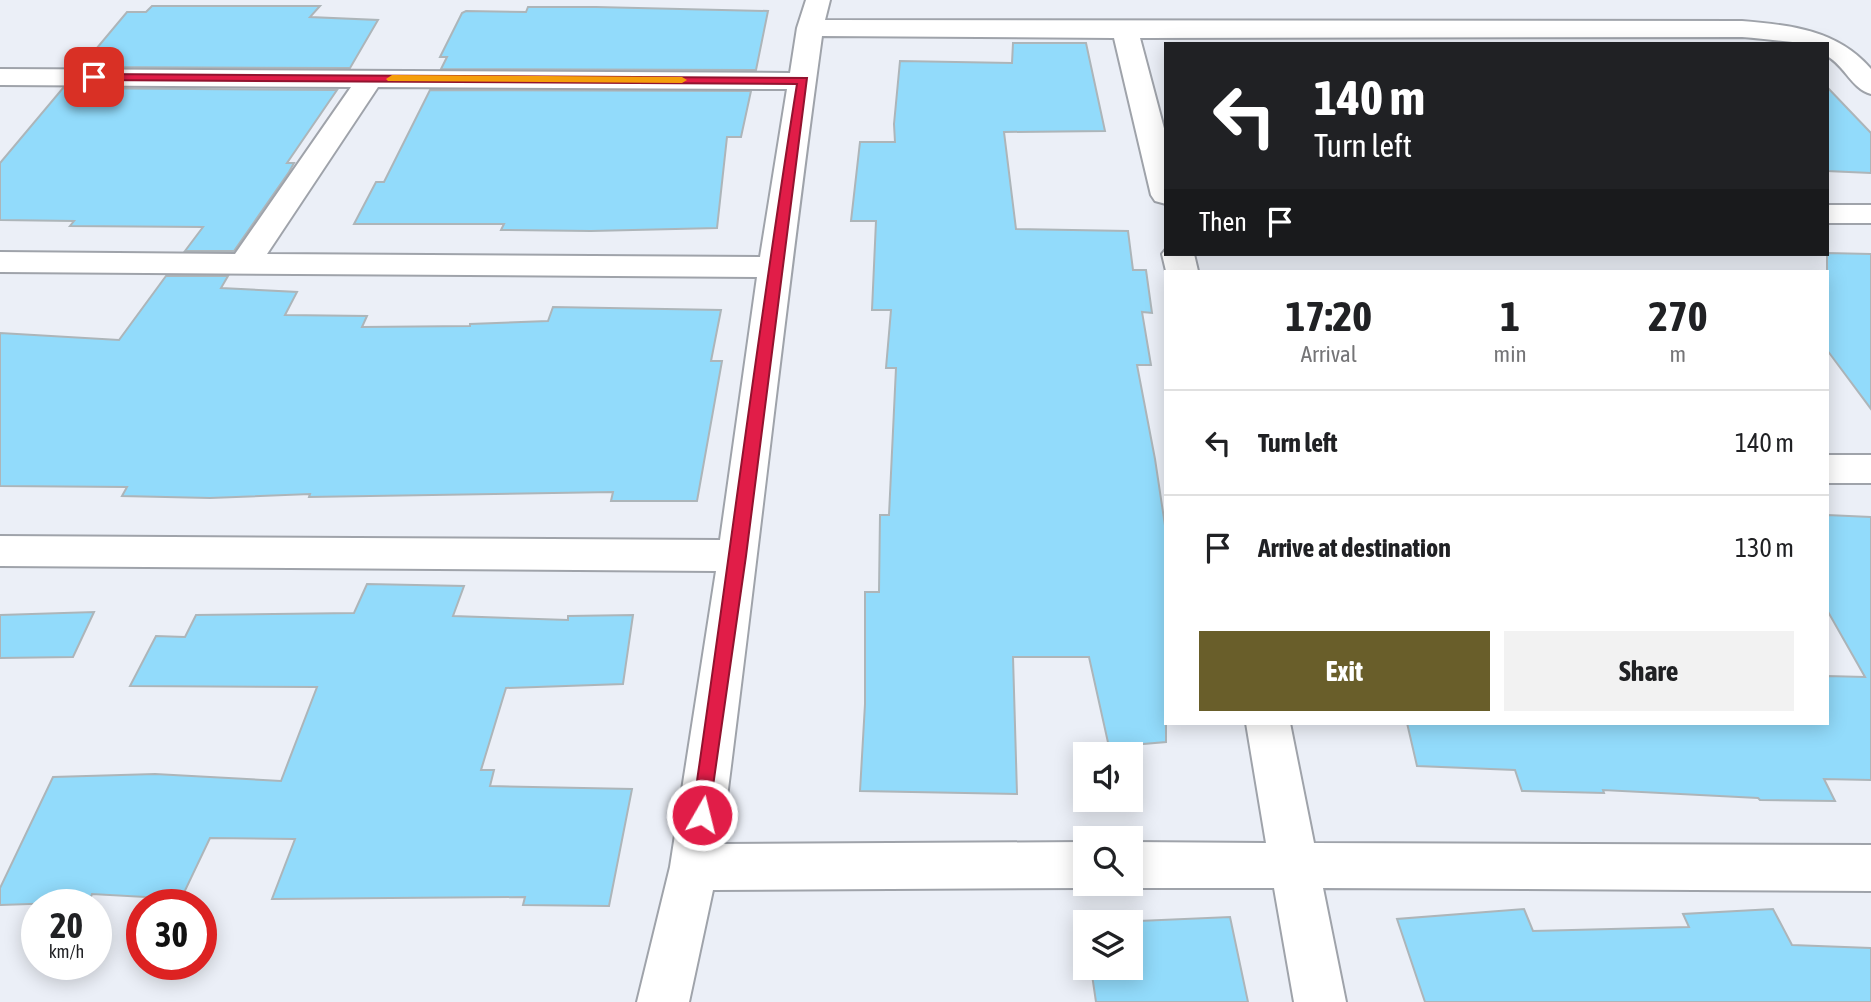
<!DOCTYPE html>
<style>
:root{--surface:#fff;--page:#f2f2f2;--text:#202124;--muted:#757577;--line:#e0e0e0;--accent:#695e2a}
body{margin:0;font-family:"Asap Condensed",sans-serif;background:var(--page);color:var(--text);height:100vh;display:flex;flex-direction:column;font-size:26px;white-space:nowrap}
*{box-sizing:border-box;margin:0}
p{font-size:23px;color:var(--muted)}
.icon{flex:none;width:38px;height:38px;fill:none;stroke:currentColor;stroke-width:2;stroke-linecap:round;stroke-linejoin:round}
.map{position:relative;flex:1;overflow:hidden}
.drawer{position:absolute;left:1164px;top:270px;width:665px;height:455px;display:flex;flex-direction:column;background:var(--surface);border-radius:0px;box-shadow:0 4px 18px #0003}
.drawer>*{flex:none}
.top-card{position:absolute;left:1164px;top:42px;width:665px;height:214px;border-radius:0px;box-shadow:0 4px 18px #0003;background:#202124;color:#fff;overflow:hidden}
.tools{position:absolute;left:1073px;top:742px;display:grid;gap:14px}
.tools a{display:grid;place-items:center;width:70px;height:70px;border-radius:0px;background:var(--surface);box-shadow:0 4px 18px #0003;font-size:35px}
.speed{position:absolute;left:21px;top:889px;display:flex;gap:14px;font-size:35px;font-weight:700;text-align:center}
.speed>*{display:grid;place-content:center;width:91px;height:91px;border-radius:50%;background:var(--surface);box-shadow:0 4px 18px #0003;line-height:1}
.speed small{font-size:18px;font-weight:400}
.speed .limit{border:10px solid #d22;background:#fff;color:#111}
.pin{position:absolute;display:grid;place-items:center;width:60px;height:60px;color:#fff;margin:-30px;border-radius:14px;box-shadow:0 4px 10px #0006}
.me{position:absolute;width:77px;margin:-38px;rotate:8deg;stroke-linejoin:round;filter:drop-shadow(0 0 5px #0008)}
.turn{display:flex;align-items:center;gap:24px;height:147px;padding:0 35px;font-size:32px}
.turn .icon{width:91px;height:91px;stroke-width:2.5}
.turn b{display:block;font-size:49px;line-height:60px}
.then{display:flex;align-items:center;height:66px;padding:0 35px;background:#0003;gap:14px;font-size:26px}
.eta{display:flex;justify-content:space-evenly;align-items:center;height:119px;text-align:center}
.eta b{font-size:42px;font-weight:700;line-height:49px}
.button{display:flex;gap:14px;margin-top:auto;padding:14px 35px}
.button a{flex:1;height:80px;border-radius:0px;background:var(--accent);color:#fff;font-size:28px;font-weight:700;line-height:80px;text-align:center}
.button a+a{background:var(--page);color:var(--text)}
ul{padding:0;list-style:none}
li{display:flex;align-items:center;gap:21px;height:105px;padding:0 35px;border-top:2px solid var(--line)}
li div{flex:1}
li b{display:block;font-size:26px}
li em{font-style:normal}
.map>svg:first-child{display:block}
.building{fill:#92dbfb;stroke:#adb5b9;stroke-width:2}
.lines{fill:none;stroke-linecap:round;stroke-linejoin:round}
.minor-casing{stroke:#9fa3aa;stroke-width:4}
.minor{fill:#fff;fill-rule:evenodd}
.route{fill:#e11d48;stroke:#92132f;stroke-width:2}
.slow{fill:#f59e0b}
</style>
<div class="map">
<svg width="1871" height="1002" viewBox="0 0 1871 1002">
<rect width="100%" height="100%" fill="#ebeff7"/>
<path class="building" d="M 152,6 L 320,6 L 310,17 L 378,20 L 350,68 L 81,67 L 127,12 L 146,12 Z
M 528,7 L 596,7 L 768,11 L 756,70 L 441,69 L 447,57 L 440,57 L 462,13 L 466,11 L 526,12 Z
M 1013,43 L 1086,43 L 1105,131 L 1004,132 L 1016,229 L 1128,231 L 1133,270 L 1146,270 L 1152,313 L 1142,312 L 1151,365 L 1137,365 L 1155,459 L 1166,532 L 1166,742 L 1109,747 L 1089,657 L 1013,657 L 1017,794 L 860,791 L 865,704 L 865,592 L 879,592 L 880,515 L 889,515 L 896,368 L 886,368 L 891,310 L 872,310 L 876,221 L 851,221 L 860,142 L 895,142 L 894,124 L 900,61 L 1012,63 Z
M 1827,87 L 1871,133 L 1871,173 L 1827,171 Z
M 63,88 L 337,90 L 287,163 L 294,163 L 289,172 L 234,251 L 185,251 L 203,227 L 70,226 L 74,221 L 0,220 L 0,163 Z
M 430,90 L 751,91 L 741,137 L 727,137 L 717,228 L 591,231 L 501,230 L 504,224 L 354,224 L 376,182 L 384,182 Z
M 1827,253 L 1871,254 L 1871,409 L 1827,350 Z
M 166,276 L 228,276 L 221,288 L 297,292 L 285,315 L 367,316 L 362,327 L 470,326 L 470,324 L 548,321 L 553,307 L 721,310 L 711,361 L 722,361 L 697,501 L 611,501 L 613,492 L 309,497 L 310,494 L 210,498 L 122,496 L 127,487 L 0,486 L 0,333 L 119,340 Z
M 1827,515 L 1871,517 L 1871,780 L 1824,779 L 1835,801 L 1760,800 L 1758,798 L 1603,790 L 1604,793 L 1522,791 L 1515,770 L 1417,766 L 1407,723 L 1827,723 L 1827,676 L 1865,677 L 1827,610 Z
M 367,584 L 464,586 L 453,616 L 568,620 L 568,616 L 633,615 L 623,684 L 506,688 L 481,770 L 494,770 L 490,786 L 632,789 L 609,906 L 523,905 L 525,897 L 272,899 L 295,839 L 210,838 L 181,899 L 92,894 L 89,902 L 0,905 L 0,888 L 53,777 L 155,774 L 281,781 L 317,687 L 130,686 L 156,636 L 185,637 L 196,615 L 354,613 Z
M 94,612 L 73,657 L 0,658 L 0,615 Z
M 1524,909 L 1533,931 L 1689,927 L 1683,914 L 1773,909 L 1792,945 L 1871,948 L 1871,1002 L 1425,1002 L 1397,919 Z
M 1230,917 L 1248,1002 L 1096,1002 L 1091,968 L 1130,968 L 1130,922 L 1115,922 Z"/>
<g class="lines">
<defs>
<path id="minor" d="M 806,0 L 830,0 L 825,20 L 1742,21 C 1791,25 1838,30 1871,69 L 1871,94 C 1852,89 1845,66 1827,56 L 1827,44 C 1798,44 1771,39 1742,37 L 1140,38 L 1166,136 L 1166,204 L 1155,201 L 1151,195 L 1114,38 L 822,36 C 785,304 756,575 721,844 L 1085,842 L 1085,884 L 1095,884 L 1085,888 L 713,890 L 689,1002 L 637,1002 L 670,867 L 716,571 L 0,566 L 0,536 L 720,540 L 757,277 L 0,272 L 0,252 L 235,254 L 351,87 L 0,85 L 0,69 L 790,73 L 797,28 ZM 378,87 L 787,89 L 760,257 L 267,254 Z
M 1827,205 L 1871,205 L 1871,223 L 1827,223 Z
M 1166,249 L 1166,254 L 1194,254 L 1198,271 L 1166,271 L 1162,254 Z
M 1827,455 L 1871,455 L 1871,483 L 1827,483 Z
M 1246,723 L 1290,723 L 1314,843 L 1871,845 L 1871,891 L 1323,888 L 1346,1002 L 1294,1002 L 1274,888 L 1130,888 L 1120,884 L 1130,884 L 1130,842 L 1266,843 Z"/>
</defs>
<use href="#minor" class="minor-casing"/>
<use href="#minor" class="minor"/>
</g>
<path class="route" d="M 94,74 L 807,78 L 746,556 L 708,821 L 702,824 L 695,821 L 692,815 C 728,572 758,327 797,84 L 91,80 L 89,77 Z"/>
<path class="slow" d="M 392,75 L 682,77 L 687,80 L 682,83 L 388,81 L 386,79 Z"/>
</svg>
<div class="tools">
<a><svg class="icon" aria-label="sound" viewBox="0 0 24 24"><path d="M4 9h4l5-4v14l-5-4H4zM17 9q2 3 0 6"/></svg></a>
<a><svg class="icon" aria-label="search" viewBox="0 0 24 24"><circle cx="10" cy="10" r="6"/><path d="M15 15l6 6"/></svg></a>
<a><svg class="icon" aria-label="layers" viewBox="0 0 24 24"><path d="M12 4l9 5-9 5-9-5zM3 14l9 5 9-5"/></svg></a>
</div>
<div class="speed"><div>20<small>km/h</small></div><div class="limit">30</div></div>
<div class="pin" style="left:94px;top:77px;background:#d93025"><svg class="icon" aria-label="arrive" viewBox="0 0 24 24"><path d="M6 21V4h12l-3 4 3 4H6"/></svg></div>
<svg class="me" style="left:702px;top:815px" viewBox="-20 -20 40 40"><circle r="17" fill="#e11d48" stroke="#fff" stroke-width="3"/><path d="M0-11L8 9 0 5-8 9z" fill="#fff"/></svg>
<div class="top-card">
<div class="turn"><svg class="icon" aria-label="left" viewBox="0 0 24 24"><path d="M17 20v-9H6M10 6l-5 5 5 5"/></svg><div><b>140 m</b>Turn left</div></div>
<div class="then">Then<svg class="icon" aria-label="arrive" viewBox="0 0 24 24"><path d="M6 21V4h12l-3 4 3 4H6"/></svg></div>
</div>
<section class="drawer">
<div class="eta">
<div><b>17:20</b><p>Arrival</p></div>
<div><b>1</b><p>min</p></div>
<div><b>270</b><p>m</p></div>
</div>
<ul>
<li><svg class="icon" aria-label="left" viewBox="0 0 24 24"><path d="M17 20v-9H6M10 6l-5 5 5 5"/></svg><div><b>Turn left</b></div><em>140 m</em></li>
<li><svg class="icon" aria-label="arrive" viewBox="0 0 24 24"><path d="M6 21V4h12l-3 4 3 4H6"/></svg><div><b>Arrive at destination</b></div><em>130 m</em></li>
</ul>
<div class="button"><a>Exit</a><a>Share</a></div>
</section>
</div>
